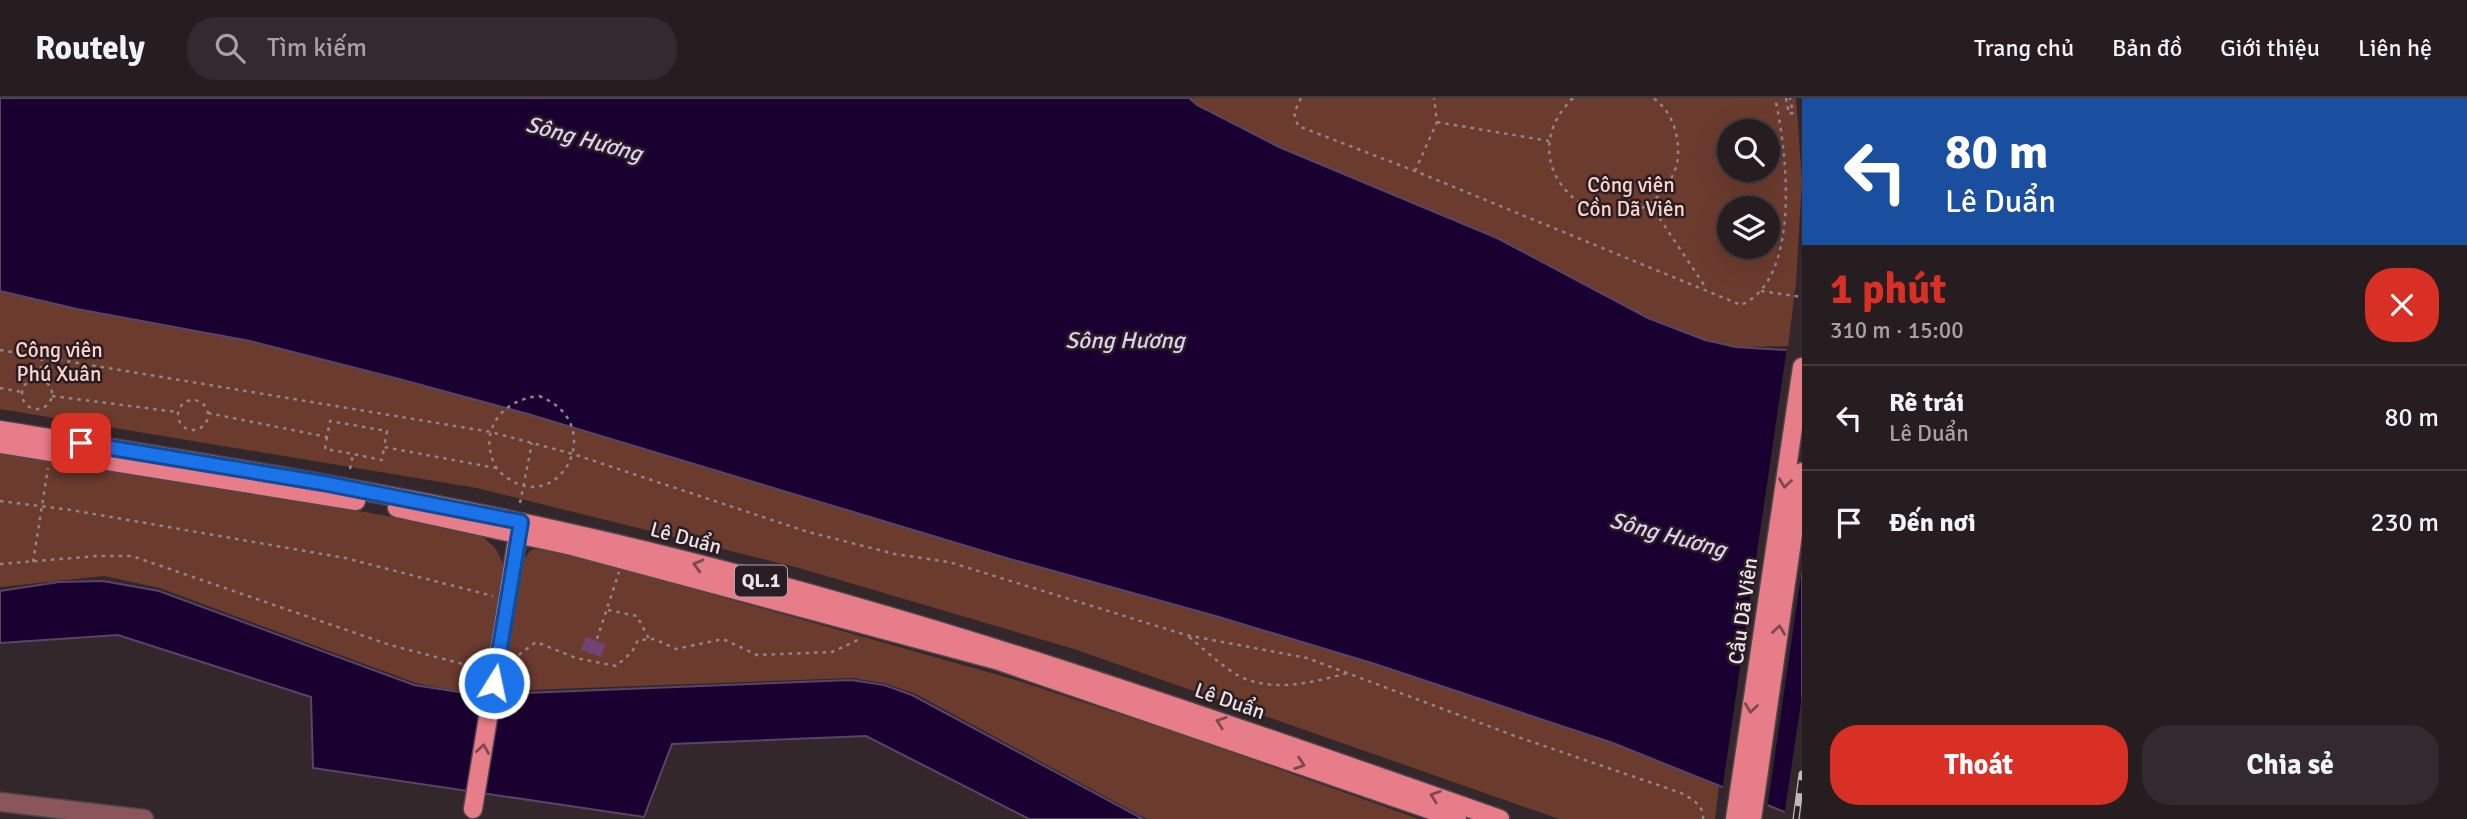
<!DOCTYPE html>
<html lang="vi">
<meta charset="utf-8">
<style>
:root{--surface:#261d21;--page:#322a2e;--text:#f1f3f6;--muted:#a4a2a5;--line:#423b3f;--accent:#d93025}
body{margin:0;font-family:Signika,sans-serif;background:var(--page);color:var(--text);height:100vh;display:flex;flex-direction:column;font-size:26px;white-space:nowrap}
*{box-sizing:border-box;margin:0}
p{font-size:23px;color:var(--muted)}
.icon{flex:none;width:38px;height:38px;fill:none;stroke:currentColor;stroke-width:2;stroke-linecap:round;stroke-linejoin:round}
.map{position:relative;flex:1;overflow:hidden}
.sheet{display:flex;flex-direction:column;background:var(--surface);width:665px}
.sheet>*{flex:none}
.top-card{background:#1a4fa0;color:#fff;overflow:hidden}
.controls{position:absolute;left:1717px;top:21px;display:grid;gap:14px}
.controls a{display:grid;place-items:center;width:63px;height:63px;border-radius:50%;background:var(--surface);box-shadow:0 7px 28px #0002,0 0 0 2px var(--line);font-size:35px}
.pin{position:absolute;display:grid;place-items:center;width:60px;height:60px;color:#fff;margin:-30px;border-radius:14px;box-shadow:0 4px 10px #0006}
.me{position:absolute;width:77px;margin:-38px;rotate:10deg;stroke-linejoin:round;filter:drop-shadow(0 0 5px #0008)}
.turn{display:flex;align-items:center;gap:24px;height:147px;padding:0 28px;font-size:32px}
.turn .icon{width:91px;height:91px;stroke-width:2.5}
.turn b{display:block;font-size:49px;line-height:60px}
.round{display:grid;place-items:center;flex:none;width:74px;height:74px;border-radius:28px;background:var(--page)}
.summary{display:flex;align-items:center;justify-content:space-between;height:119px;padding:0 28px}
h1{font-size:42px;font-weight:800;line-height:52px;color:var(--accent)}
.button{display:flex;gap:14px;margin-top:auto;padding:14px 28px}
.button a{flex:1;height:80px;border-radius:28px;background:var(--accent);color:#fff;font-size:28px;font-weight:800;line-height:80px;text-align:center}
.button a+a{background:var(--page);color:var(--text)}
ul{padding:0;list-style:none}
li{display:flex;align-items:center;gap:21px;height:105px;padding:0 28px;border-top:2px solid var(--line)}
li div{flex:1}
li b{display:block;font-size:26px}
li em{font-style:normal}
header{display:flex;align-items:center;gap:42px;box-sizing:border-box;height:98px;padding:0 35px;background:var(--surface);border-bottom:2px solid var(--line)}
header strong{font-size:33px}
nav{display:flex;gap:38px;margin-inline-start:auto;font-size:24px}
.search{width:490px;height:63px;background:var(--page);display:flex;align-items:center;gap:18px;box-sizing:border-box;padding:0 24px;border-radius:28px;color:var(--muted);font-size:26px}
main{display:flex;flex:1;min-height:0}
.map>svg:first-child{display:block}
.green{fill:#6b3b2e;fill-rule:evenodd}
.water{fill:#1a0030;stroke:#594467;stroke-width:2}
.pier{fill:#33272c}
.building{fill:#724272}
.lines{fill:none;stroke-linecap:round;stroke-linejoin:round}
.minor-casing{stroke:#50454a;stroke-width:21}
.major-casing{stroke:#50454a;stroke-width:21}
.path{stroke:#90868a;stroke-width:2.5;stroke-dasharray:3.5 5;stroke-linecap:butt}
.minor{stroke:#8a565b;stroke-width:18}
.major{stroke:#e87d8a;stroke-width:18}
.rail-casing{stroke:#c1b8bb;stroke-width:7}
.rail{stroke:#291d23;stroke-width:4.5;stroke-dasharray:13;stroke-linecap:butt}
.oneway{stroke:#7f4851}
.route-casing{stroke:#114b97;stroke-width:18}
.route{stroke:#1a73e8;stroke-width:12}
.labels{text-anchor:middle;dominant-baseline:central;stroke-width:5;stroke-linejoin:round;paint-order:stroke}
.shield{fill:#291d23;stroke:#b1a8ac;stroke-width:2}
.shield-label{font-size:19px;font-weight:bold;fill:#ebe3e6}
.park-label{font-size:21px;fill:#fcd3c7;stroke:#291d23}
.street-label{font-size:21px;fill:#ebe3e6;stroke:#291d23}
.water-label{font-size:23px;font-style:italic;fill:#dfd0f3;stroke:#291d23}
</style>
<header>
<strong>Routely</strong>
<div class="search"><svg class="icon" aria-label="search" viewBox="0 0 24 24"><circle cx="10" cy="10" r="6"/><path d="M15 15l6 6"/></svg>Tìm kiếm</div>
<nav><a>Trang chủ</a><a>Bản đồ</a><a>Giới thiệu</a><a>Liên hệ</a></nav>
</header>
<main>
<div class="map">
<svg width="1802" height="721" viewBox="0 0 1802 721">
<rect width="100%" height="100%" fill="#33272c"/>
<path class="green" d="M 1189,0 L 1796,0 L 1802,83 L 1796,185 L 1788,248 L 1736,249 L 1705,242 L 1648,220 L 1497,140 L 1279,49 L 1197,7 ZM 1729,33 L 1768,33 L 1768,72 L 1729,72 ZM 1729,110 L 1768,110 L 1768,149 L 1729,149 Z
M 0,193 L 77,211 L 250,243 L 528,316 L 1003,459 L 1219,519 L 1375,566 L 1613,645 L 1719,688 L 1715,721 L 1559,721 L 1074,551 L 799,470 L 477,390 L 0,311 Z
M 0,354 L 261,395 L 479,435 L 496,451 L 505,470 L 489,588 C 471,600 436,588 416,585 L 160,490 L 104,478 L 0,489 Z
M 548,450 L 1016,582 L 1186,638 L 1419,721 L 1147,721 L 914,595 L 884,585 L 852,580 L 503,593 L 498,589 L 521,465 L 531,452 Z"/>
<path class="water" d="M 0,0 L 1189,0 L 1197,7 L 1279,49 L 1497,140 L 1648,220 L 1705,242 L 1736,249 L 1802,253 L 1802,721 L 1613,645 L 1375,566 L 1219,519 L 1003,459 L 528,316 L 399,281 L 250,243 L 77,211 L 0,193 Z
M 103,483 L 159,493 L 414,587 L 459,594 L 525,595 L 851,582 L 884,587 L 912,597 L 1143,721 L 1029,721 L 866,638 L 672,646 L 644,719 L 313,670 L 311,599 L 118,537 L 0,545 L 0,493 L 59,484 Z"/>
<path class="pier" d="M 1787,249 L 1802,249 L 1802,471 L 1767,712 L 1722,693 Z
M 1802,597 L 1802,721 L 1788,721 L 1784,719 Z"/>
<path class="building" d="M 586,539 L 606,546 L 601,559 L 581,552 Z"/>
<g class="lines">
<defs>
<path id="minor" d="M 0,704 L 144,721"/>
<path id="major" d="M 0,332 C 206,365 411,397 614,445 C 916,516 1208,618 1500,721
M 0,346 L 356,403
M 397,410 L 572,448 L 996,562 L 1457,721
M 473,711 L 520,425
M 1735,721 L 1802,269
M 1752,721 L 1802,374"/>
</defs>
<use href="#minor" class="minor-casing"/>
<use href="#major" class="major-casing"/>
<path class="path" d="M 1301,0 L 1294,15 L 1298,28 L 1415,73 L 1741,207 C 1802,181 1787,53 1775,0
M 1573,0 C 1500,72 1613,161 1665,90 C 1672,80 1678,69 1678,56 C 1679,35 1671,12 1653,0
M 1786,0 L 1789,16 L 1793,15 L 1790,0
M 1437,24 L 1549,43
M 1415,73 L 1437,24 L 1434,0
M 1650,106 L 1706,190
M 1761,193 L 1802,199
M 0,252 L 491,334 L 573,356 L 808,434 L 895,456 L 949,464 L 1186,537 L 1307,560 L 1515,638 L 1681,695 C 1692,701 1704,707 1703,721
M 40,280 L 42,259
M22 296a15 15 0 1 1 30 0a15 15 0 1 1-30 0Z
M 0,290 L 22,294
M 52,298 L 177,314
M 539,298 C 609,325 561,416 509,381 C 500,375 495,370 492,360 C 481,326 507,301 539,298 Z
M178 317a15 15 0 1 1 30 0a15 15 0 1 1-30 0Z
M 208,315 L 327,339 L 330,323 L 387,333 L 384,349 L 496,370
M 327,339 L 325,351 L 353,356
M 350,371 L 353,356 L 382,362 L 384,350
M 0,403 L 71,412 L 345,460 L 493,498
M 520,405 L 532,345
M 33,464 L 48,370
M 0,466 L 97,458 L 132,458 L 390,547 L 482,571
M 608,512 L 637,518 L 649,541
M 1189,539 C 1203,550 1216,563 1231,573 C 1265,597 1311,585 1348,575
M 597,541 L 619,474
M 512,562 L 536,544 L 576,560 L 616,568 L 632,554 L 638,542 L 654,541 L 676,551 L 723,541 L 757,557 L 832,554 L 858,542"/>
<use href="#minor" class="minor"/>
<use href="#major" class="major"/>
<defs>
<path id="rail" d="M 1796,721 L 1802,676"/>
</defs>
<use href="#rail" class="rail-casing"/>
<use href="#rail" class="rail"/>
</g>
<defs><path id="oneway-chevron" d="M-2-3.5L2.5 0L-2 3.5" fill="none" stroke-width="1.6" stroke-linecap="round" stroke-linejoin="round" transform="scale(1.75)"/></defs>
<g class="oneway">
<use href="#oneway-chevron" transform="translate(1785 385) rotate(98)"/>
<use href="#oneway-chevron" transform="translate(698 467) rotate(-165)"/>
<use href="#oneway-chevron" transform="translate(1779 532) rotate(-82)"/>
<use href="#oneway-chevron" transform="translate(1751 610) rotate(98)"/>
<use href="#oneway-chevron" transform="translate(1221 624) rotate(-161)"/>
<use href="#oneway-chevron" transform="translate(483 651) rotate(-81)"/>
<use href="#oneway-chevron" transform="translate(1300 666) rotate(19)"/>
<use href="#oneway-chevron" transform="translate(1435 698) rotate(-161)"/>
</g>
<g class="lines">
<defs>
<path id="route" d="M 81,345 L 323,385 L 521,424 L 494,585"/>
</defs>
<use href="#route" class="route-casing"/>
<use href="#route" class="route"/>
</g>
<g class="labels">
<rect class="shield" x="735" y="467.5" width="52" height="31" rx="5"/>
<g class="shield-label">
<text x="761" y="483">QL.1</text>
</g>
<g class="park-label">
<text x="1631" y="87">Công viên<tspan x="1631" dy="24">Cồn Dã Viên</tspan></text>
<text x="59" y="252">Công viên<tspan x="59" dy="24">Phú Xuân</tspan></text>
</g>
<g class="street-label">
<text transform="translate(686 440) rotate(15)">Lê Duẩn</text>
<text transform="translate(1743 513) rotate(-82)">Cầu Dã Viên</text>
<text transform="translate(1230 603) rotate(19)">Lê Duẩn</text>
</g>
<g class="water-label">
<text transform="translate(584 41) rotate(15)">Sông Hương</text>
<text x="1125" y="242">Sông Hương</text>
<text transform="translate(1668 437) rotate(15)">Sông Hương</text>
</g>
</g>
</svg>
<div class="controls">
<a><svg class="icon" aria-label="search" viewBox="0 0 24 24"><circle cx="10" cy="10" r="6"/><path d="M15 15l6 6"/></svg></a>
<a><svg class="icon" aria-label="layers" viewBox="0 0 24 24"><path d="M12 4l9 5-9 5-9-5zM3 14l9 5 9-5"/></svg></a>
</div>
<div class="pin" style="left:81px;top:345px;background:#d93025"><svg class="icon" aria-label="arrive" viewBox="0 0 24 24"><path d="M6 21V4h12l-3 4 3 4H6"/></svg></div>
<svg class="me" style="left:494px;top:585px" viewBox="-20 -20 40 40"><circle r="17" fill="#1a73e8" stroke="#fff" stroke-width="3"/><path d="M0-11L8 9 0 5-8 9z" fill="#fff"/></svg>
</div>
<section class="sheet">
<div class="top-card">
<div class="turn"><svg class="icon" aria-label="left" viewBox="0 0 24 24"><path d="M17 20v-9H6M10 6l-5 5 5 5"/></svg><div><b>80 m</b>Lê Duẩn</div></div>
</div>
<div class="summary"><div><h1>1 phút</h1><p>310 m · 15:00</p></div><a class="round" style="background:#d93025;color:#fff"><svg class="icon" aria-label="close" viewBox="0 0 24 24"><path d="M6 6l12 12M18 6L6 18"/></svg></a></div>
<ul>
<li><svg class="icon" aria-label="left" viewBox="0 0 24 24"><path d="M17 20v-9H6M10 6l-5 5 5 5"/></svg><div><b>Rẽ trái</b><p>Lê Duẩn</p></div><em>80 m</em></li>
<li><svg class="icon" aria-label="arrive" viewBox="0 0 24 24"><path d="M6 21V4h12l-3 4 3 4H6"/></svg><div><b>Đến nơi</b></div><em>230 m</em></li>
</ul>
<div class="button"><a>Thoát</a><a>Chia sẻ</a></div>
</section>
</main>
